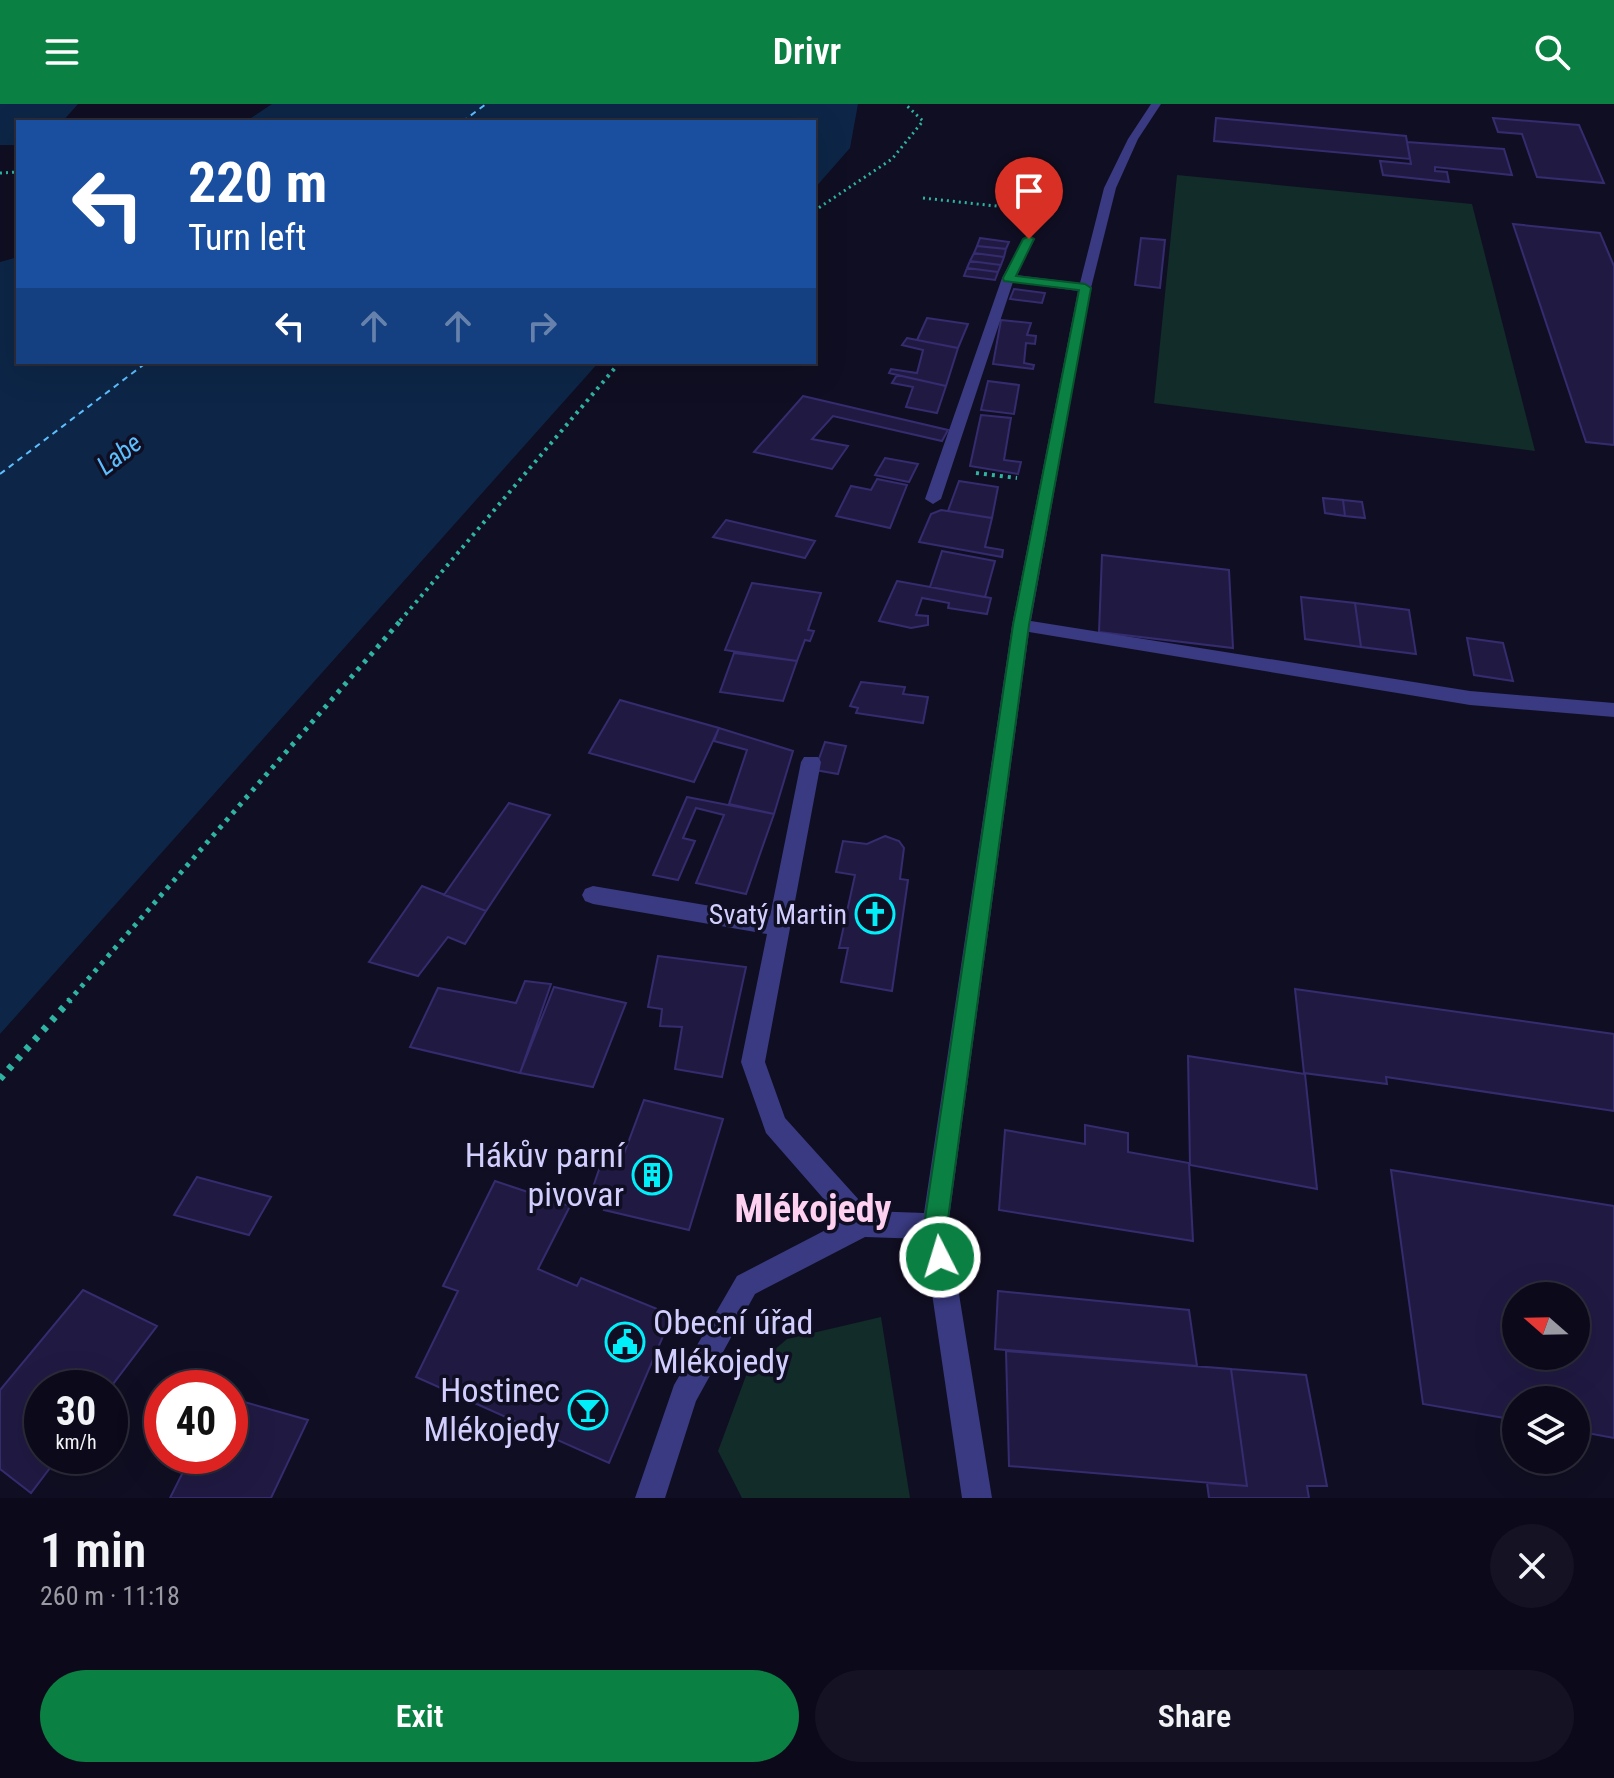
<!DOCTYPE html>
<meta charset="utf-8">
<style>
:root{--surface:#0c0a1a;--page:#151323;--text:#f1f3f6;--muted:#9a9aa2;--line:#2c2b39;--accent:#0b8043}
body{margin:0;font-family:"Roboto Condensed",sans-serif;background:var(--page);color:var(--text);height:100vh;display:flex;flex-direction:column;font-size:30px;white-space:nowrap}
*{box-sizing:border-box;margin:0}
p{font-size:26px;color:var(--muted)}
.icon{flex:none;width:44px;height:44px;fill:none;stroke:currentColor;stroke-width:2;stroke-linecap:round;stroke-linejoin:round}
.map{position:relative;height:1394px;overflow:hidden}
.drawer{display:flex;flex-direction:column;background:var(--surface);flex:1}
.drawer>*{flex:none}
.top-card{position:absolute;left:16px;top:16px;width:800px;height:244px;border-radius:0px;box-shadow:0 8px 32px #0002,0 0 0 2px var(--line);background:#1a4fa0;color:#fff;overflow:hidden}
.needle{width:52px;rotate:290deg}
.fabs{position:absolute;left:1502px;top:1178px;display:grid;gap:16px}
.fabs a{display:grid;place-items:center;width:88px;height:88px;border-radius:50%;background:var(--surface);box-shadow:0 8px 32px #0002,0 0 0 2px var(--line);font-size:40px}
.speed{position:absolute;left:24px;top:1266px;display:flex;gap:16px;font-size:40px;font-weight:700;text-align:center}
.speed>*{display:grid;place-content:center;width:104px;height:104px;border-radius:50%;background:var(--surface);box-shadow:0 8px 32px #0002,0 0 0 2px var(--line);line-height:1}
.speed small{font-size:20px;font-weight:400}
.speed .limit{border:12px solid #d22;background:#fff;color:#111}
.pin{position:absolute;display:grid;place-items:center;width:68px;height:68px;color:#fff;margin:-82px -34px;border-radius:50% 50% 50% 0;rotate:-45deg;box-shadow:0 0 8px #0007}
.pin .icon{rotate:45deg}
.me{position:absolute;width:88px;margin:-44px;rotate:355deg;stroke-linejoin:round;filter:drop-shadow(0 0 6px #0008)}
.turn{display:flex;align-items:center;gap:28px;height:168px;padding:0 40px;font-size:36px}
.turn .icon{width:104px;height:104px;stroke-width:2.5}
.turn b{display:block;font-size:56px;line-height:68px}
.lanes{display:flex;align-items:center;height:76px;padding:0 40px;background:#0003;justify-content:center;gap:40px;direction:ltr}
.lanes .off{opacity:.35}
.round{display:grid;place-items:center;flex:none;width:84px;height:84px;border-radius:42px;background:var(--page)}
.headline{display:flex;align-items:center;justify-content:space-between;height:136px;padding:0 40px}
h1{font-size:48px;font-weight:600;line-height:60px}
.cta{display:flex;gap:16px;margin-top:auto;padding:16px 40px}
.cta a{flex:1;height:92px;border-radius:48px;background:var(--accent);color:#fff;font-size:32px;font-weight:600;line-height:92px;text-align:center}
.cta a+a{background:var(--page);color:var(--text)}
header{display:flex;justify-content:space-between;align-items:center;height:104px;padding:0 40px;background:var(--accent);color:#fff;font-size:36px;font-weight:600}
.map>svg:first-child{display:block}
.green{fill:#112c29}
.water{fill:#0d2647}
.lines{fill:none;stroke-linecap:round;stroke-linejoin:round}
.ferry{stroke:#5dbefe;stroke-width:2;stroke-dasharray:6 5;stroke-linecap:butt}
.building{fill:#201a43;stroke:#352c6f;stroke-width:2;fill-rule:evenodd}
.path-far3{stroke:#2fb3a3;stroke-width:3;stroke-dasharray:2 4;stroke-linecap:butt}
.path-far2{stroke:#2fb3a3;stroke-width:4;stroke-dasharray:3 5;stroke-linecap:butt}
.path-far1{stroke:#2fb3a3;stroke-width:5;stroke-dasharray:4 6;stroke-linecap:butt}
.path{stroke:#2fb3a3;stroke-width:7;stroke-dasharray:5 8;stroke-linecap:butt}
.minor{fill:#393a81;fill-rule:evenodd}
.route{fill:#0b8043;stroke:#07532c;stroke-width:2}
.labels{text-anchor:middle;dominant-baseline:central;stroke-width:7;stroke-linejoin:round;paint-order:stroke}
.far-water-label{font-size:26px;font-style:italic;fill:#5dbefe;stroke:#100e22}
.poi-label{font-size:28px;fill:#d2cfff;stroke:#100e22;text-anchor:end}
.near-poi-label{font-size:34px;fill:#d2cfff;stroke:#100e22;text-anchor:end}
.near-quarter-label{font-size:38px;font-weight:bold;fill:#ffd1f1;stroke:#100e22}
</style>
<header><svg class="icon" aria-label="menu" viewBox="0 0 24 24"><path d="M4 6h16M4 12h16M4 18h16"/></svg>Drivr<svg class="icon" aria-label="search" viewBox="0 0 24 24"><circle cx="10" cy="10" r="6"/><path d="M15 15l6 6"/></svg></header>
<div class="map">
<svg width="1614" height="1394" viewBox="0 0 1614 1394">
<rect width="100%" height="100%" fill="#100e22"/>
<path class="green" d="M 1177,71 L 1472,100 L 1535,347 L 1154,299 Z
M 881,1213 L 910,1394 L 742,1394 L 718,1347 L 747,1269 L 787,1235 Z"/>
<path class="water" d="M 0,0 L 78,0 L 62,18 L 18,18 L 18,41 L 0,41 Z
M 272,0 L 858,0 L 850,44 L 814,85 L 814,18 L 245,18 Z
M 18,153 L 18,258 L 599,258 L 0,930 L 0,158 Z"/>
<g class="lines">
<path class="ferry" d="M 462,18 L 486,0
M 0,370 L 147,258"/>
</g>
<path class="building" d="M 1216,14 L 1406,32 L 1410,55 L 1214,37 Z
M 1493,14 L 1579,21 L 1604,79 L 1537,73 L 1522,30 L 1498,28 Z
M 1407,38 L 1504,45 L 1512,71 L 1435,63 L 1435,67 L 1447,68 L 1449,78 L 1383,71 L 1380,57 L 1411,60 Z
M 1513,120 L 1600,129 L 1614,162 L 1614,341 L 1586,338 Z
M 980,134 L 1009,138 L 1006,145 L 977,142 Z
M 1141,134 L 1165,136 L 1160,184 L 1135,181 Z
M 977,142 L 1006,145 L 1004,153 L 974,149 Z
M 974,149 L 1004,153 L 1001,161 L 970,157 Z
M 970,157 L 1001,161 L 998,168 L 967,164 Z
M 967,164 L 998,168 L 995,176 L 964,172 Z
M 1014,185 L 1045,189 L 1042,199 L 1010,195 Z
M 927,214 L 968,220 L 958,244 L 917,236 Z
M 1001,216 L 1031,219 L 1027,231 L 1036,232 L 1035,240 L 1026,239 L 1024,259 L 1034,261 L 1033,265 L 993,260 Z
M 907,234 L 958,244 L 946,282 L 889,269 L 891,265 L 917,269 L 923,246 L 902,241 Z
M 897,271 L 946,282 L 937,309 L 906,303 L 913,283 L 892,279 Z
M 988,277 L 1019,281 L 1014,310 L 981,306 Z
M 803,292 L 948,326 L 942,337 L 833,312 L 812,335 L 848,342 L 832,365 L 754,348 Z
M 981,311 L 1011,314 L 1004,356 L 1021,358 L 1018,370 L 970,362 Z
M 885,354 L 918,360 L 909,378 L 875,371 Z
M 877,375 L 907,381 L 890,424 L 836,412 L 851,382 L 871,386 Z
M 959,377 L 998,383 L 992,414 L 948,407 Z
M 1323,394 L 1343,396 L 1345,412 L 1325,409 Z
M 1343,396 L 1362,398 L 1365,414 L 1345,412 Z
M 941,406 L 992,414 L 985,443 L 1003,446 L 1002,453 L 919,438 L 931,410 Z
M 726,416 L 815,437 L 805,454 L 713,433 Z
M 942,447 L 995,457 L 985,493 L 930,483 Z
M 1102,451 L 1229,466 L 1233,544 L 1099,528 Z
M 897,477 L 991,494 L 987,510 L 948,504 L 949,499 L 922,494 L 916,511 L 928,512 L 928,521 L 911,524 L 879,517 Z
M 752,479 L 821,489 L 808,526 L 814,527 L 810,537 L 805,536 L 797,557 L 725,546 Z
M 1301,493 L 1355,499 L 1361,543 L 1305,535 Z
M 1355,499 L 1409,506 L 1416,550 L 1361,543 Z
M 1467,534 L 1503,539 L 1513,577 L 1474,571 Z
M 734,549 L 797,557 L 783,597 L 720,588 Z
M 861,578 L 905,583 L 903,590 L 928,593 L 923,619 L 856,609 L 858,604 L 850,602 Z
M 620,596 L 719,624 L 694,678 L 589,649 Z
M 719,624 L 793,647 L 774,710 L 729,700 L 747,646 L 714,637 Z
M 825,638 L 846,642 L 838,670 L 815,666 Z
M 687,693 L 774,710 L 746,790 L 696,779 L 724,711 L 696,704 L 683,734 L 695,737 L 678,776 L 653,771 Z
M 509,699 L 550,711 L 486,807 L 444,791 Z
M 885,732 L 899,737 L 904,744 L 900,775 L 908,776 L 892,887 L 841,878 L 848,844 L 839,844 L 855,771 L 836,768 L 843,737 L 867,740 Z
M 422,782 L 486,807 L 465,840 L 448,833 L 418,872 L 369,858 Z
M 658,852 L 746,863 L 722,973 L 675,965 L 682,923 L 660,922 L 662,905 L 648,903 Z
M 525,877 L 551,880 L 520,969 L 410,943 L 438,884 L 516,899 Z
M 554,883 L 626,899 L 593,983 L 520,969 Z
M 1295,885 L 1614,930 L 1614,1007 L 1386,973 L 1387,980 L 1304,969 Z
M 1188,952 L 1305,970 L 1317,1085 L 1190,1061 Z
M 644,996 L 723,1015 L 689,1126 L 604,1106 L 610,1091 L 592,1086 L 604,1051 L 622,1055 Z
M 1085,1021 L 1128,1029 L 1128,1048 L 1189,1059 L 1193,1137 L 999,1106 L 1005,1026 L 1085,1040 Z
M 1391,1066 L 1614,1102 L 1614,1334 L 1576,1327 L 1576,1296 L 1516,1296 L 1516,1316 L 1423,1300 ZM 1516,1192 L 1576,1192 L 1576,1252 L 1516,1252 Z
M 197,1073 L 271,1093 L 249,1131 L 174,1111 Z
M 495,1077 L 570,1102 L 538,1165 L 577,1182 L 581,1174 L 672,1211 L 609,1359 L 416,1273 L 458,1187 L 443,1182 Z
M 83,1186 L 157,1222 L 110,1284 L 42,1284 L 42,1352 L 59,1352 L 31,1389 L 0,1365 L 0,1286 Z
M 998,1187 L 1189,1206 L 1197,1262 L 995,1245 Z
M 1006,1247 L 1231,1265 L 1247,1382 L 1009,1362 Z
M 1231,1265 L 1306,1271 L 1327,1382 L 1307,1382 L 1309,1394 L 1209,1394 L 1207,1379 L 1247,1382 Z
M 230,1294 L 308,1316 L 271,1394 L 170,1394 L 191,1352 L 230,1352 Z"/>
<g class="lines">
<path class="path-far3" d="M 0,69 L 18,68
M 923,94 L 1014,104 L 1023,110
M 814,107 L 892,55 L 923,17 L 905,0"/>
<path class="path-far2" d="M 976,369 L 1017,374
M 400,517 L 620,258"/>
<path class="path-far1" d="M 68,898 L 402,515"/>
<path class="path" d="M 0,975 L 70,896"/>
<path class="minor" d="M 1151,0 L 1161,0 L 1138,35 L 1116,84 L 1091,184 L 1031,517 L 1470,587 L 1614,599 L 1614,613 L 1470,601 L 1029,528 L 948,1122 L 992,1394 L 962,1394 L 924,1135 L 865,1133 L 755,1190 L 696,1297 L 665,1394 L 635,1394 L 674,1281 L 737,1172 L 843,1117 L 766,1029 L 741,958 L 767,830 L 593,800 L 585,797 L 582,791 L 585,785 L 593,782 L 770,812 L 801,658 L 804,653 L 818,653 L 821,658 L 765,958 L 785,1014 L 869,1107 L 924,1109 L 1012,521 L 1078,187 L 1013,178 L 941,395 L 933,400 L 925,395 L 1002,174 L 1023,135 L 1029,131 L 1035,135 L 1016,171 L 1080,179 L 1104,84 L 1128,35 Z"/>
</g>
<path class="route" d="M 1029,132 L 1034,135 L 1016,172 L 1085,180 L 1091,184 L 1029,521 L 947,1122 L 952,1153 L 949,1161 L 940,1165 L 932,1161 L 924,1122 L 1013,521 L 1079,186 L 1004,177 L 1003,174 L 1023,135 Z"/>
<defs>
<symbol id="church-ring" viewBox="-11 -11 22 22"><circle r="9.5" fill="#100e22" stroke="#01eff9" stroke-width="1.5"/><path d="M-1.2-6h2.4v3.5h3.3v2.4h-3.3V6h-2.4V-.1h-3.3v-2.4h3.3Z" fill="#01eff9"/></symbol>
<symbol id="building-ring" viewBox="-11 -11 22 22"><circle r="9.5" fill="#100e22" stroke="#01eff9" stroke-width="1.5"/><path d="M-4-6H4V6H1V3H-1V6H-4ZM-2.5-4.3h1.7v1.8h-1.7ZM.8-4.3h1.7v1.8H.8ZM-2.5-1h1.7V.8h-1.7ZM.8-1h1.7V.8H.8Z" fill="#01eff9"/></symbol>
<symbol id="civic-ring" viewBox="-11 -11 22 22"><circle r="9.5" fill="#100e22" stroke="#01eff9" stroke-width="1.5"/><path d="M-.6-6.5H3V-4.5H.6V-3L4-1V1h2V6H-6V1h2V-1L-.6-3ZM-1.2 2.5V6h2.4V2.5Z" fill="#01eff9"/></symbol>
<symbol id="bar-ring" viewBox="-11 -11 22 22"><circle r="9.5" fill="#100e22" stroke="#01eff9" stroke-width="1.5"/><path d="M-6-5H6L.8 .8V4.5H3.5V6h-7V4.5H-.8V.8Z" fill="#01eff9"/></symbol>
</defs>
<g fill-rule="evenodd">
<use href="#church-ring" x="853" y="788" width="44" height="44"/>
<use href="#building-ring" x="630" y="1049" width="44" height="44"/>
<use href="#civic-ring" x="603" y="1216" width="44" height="44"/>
<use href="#bar-ring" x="566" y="1284" width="44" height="44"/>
</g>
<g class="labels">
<g class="far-water-label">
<text transform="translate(119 350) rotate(-38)">Labe</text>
</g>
<g class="poi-label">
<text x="847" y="810">Svatý Martin</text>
</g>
<g class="near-poi-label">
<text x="624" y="1051">Hákův parní<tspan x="624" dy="39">pivovar</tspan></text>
<text x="653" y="1218" text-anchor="start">Obecní úřad<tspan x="653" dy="39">Mlékojedy</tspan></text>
<text x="560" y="1286">Hostinec<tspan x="560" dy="39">Mlékojedy</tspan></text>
</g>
<g class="near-quarter-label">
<text x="813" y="1105">Mlékojedy</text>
</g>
</g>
</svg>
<div class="fabs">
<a><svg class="needle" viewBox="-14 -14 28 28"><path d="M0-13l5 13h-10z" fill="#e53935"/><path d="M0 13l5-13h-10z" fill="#9a9aa2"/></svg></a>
<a><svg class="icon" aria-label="layers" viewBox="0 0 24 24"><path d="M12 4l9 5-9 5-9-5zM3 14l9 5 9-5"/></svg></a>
</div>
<div class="speed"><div>30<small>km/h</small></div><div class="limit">40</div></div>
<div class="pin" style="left:1029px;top:135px;background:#d93025"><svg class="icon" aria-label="arrive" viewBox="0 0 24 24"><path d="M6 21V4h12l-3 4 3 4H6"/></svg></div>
<svg class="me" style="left:940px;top:1153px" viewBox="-20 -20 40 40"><circle r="17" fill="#0b8043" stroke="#fff" stroke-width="3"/><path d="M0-11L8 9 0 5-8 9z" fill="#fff"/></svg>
<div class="top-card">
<div class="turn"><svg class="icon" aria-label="left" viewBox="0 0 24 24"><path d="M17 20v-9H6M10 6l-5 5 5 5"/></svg><div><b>220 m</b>Turn left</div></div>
<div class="lanes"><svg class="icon" aria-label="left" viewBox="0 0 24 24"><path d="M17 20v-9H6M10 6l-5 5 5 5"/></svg><svg class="icon off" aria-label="ahead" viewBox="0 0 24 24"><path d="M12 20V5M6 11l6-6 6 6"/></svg><svg class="icon off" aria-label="ahead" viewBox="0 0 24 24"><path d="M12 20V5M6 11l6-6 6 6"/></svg><svg class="icon off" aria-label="right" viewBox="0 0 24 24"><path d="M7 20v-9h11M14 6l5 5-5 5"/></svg></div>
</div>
</div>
<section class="drawer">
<div class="headline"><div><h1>1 min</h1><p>260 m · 11:18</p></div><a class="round"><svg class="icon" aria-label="close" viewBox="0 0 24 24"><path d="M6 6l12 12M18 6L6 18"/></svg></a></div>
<div class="cta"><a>Exit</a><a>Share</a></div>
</section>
